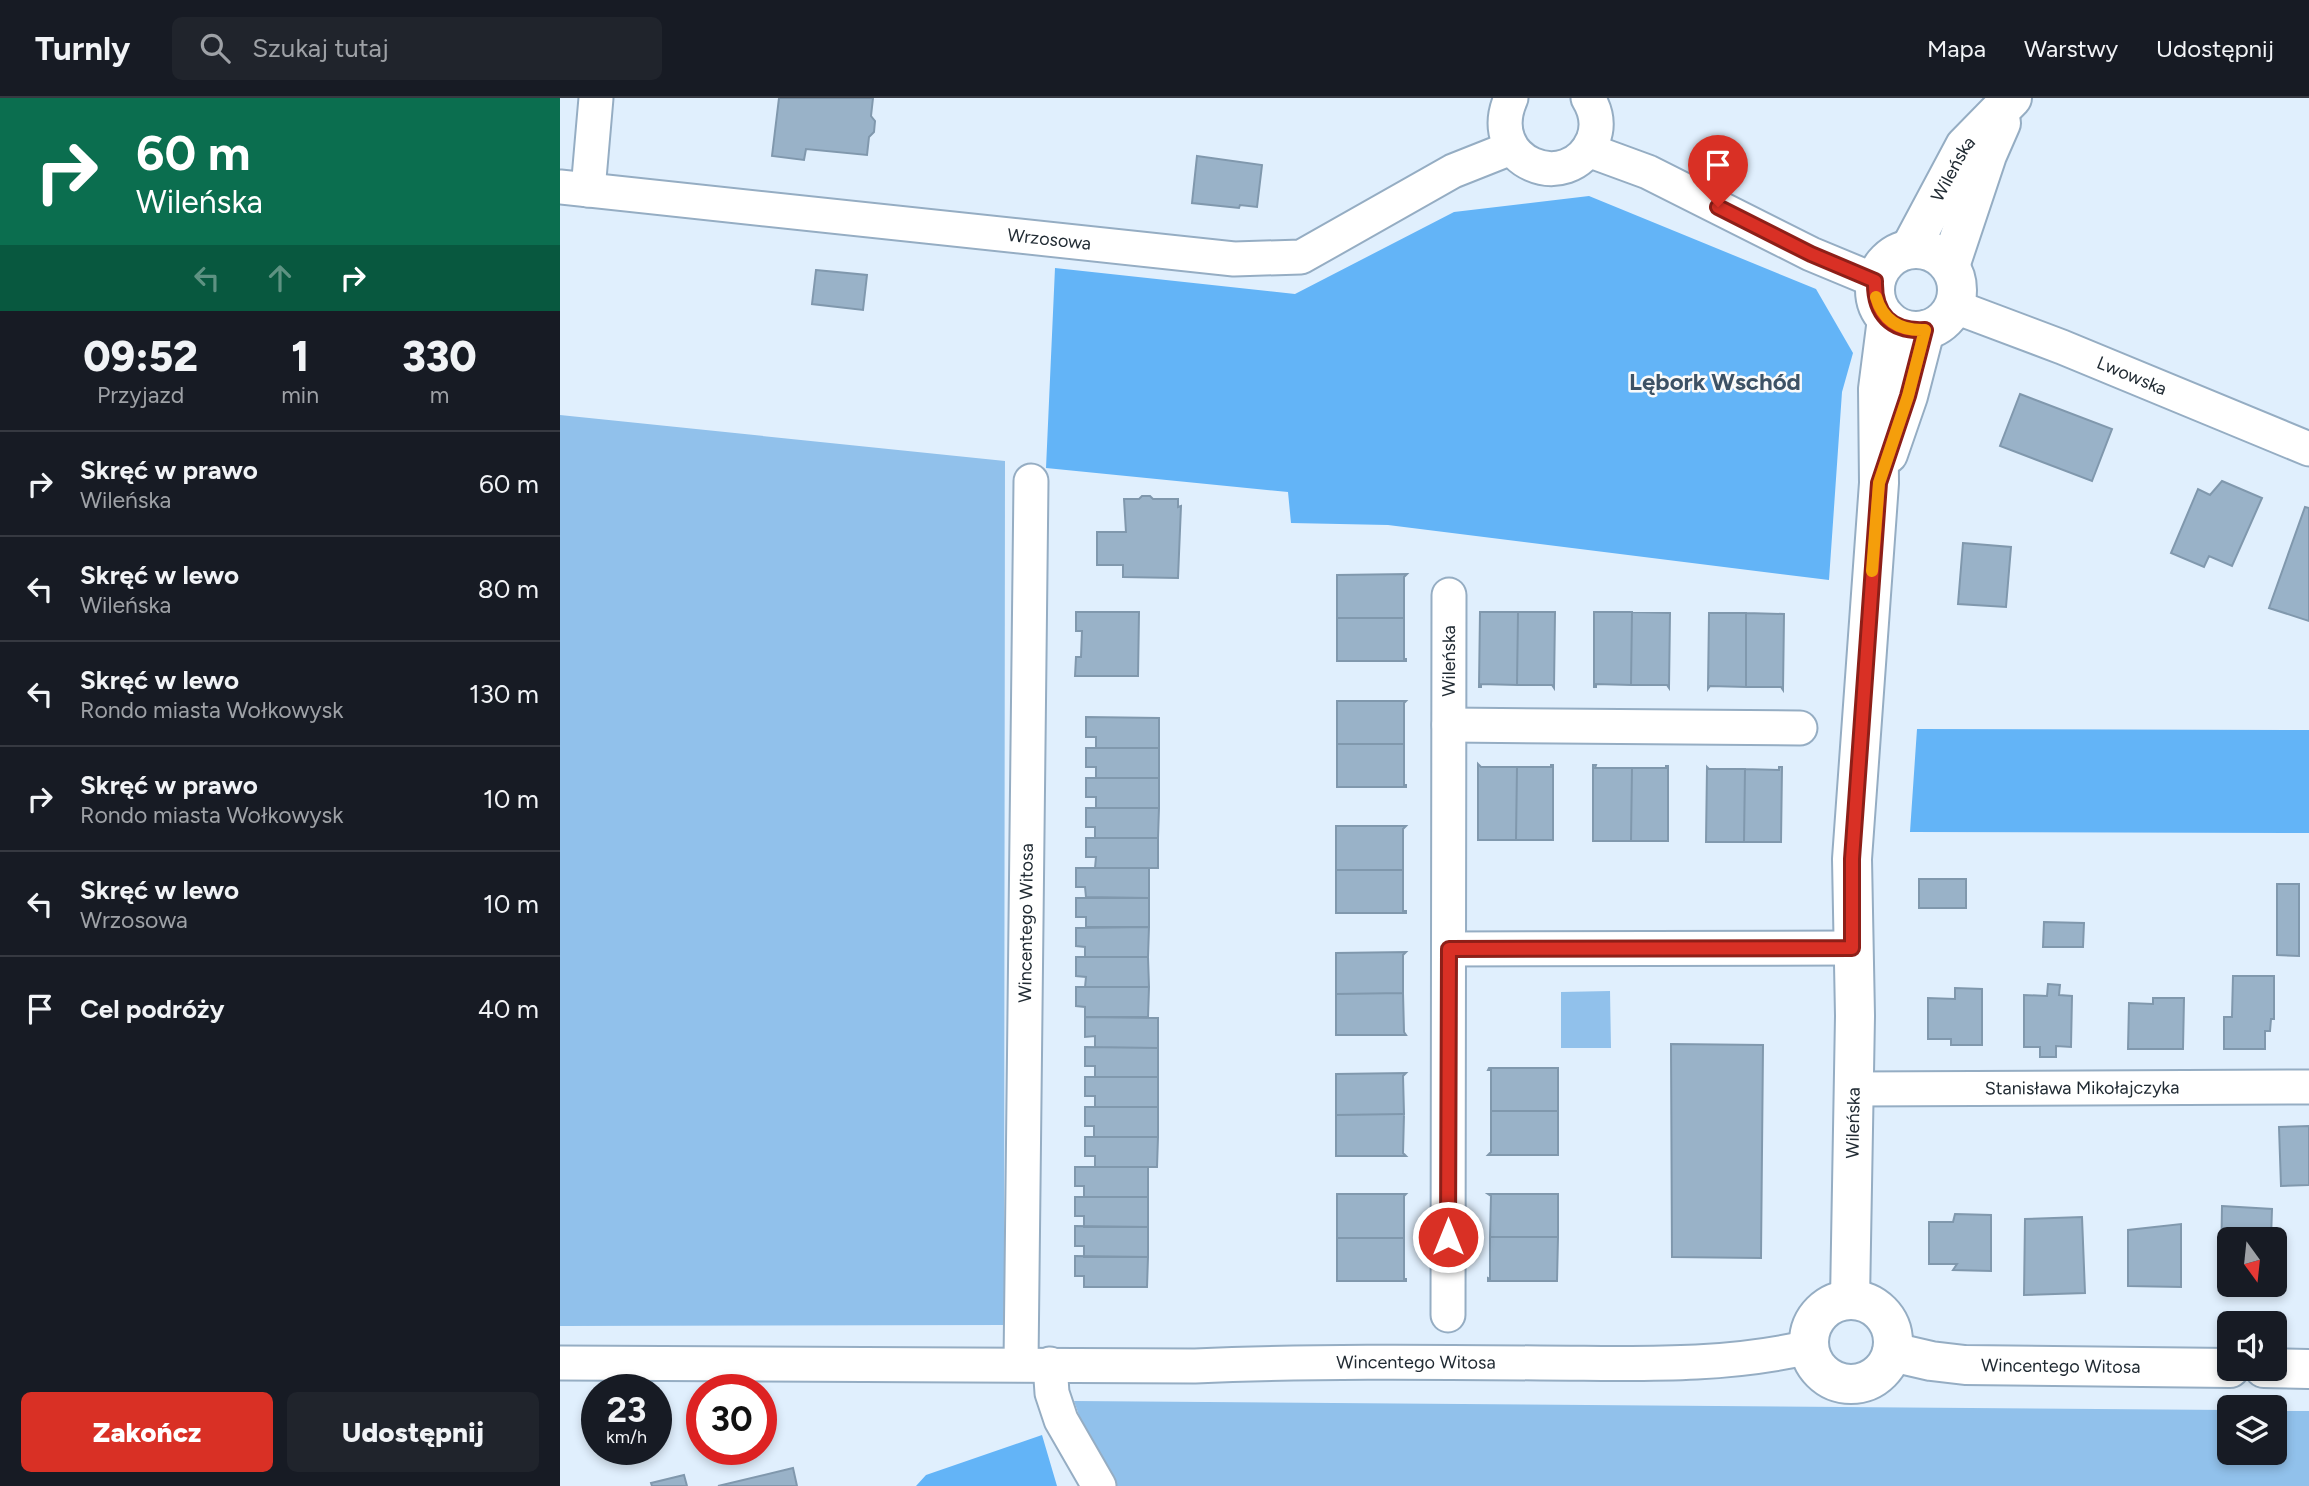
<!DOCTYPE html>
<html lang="pl">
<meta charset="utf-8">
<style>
:root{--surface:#171b24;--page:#20242c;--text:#f1f3f6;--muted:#9ea1a6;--line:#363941;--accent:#d93025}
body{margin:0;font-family:Figtree,sans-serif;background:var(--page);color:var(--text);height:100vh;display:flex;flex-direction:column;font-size:26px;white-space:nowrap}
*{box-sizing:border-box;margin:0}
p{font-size:23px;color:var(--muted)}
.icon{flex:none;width:38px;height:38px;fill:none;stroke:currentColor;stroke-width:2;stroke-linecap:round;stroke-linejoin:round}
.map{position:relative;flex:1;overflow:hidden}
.side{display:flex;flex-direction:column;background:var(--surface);width:560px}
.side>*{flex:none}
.guide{background:#0b6e4f;color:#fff;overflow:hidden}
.needle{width:46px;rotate:165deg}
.fabs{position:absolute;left:1657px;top:1129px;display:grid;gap:14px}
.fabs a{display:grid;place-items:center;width:70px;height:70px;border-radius:10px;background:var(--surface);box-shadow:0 4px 10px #0003;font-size:35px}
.speed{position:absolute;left:21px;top:1276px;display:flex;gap:14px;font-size:35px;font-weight:700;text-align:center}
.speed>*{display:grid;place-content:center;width:91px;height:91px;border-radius:50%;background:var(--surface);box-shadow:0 4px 10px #0003;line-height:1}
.speed small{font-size:18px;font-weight:400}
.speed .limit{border:10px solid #d22;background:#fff;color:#111}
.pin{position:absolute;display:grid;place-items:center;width:60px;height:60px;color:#fff;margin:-72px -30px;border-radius:50% 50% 50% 0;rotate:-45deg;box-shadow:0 0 7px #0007}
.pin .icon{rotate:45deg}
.me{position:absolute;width:77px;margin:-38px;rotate:0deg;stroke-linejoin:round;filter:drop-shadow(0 0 5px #0008)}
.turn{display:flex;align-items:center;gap:24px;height:147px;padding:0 21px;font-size:32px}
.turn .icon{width:91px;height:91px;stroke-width:2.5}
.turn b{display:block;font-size:49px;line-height:60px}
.lanes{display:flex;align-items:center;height:66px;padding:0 21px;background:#0003;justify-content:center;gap:35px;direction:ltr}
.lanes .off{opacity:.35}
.eta{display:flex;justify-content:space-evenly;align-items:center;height:119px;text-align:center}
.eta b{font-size:42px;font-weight:800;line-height:49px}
.cta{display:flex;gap:14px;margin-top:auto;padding:14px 21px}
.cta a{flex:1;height:80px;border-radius:10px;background:var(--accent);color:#fff;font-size:28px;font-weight:800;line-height:80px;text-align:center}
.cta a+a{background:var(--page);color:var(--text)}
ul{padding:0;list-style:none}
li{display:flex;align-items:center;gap:21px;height:105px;padding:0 21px;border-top:2px solid var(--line)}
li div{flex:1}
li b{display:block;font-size:26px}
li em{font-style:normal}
header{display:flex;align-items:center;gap:42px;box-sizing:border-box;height:98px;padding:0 35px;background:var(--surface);border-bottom:2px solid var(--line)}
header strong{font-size:33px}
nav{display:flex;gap:38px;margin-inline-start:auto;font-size:24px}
.search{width:490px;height:63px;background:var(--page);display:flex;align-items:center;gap:18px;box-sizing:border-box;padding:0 24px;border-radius:10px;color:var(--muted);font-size:26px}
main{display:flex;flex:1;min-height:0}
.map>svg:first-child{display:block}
.green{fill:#91c1eb}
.forest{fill:#63b4f7}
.building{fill:#99b2c8;stroke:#8098ad;stroke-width:2}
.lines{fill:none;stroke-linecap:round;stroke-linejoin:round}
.minor-casing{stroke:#95adc3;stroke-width:37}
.major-casing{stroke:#95adc3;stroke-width:42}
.minor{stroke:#fff;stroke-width:33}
.major{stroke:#fff;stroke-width:38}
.route-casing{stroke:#8d1f18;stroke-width:18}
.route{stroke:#d93025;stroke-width:12}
.slow{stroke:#f59e0b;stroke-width:12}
.labels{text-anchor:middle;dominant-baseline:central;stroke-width:5;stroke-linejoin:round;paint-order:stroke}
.street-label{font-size:18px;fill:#212b33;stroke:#fafafa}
.district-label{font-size:24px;font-weight:bold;fill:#3d5265;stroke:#fafafa}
</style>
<header>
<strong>Turnly</strong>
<div class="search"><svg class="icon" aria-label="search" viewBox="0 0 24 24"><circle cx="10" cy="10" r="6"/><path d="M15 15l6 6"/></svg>Szukaj tutaj</div>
<nav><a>Mapa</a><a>Warstwy</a><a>Udostępnij</a></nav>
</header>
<main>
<section class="side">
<div class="guide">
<div class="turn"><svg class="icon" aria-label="right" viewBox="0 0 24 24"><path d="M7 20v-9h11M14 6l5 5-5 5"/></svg><div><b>60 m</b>Wileńska</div></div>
<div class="lanes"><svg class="icon off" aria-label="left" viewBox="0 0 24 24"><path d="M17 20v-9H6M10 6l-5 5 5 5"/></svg><svg class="icon off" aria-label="ahead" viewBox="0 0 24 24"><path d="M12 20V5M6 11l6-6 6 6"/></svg><svg class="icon" aria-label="right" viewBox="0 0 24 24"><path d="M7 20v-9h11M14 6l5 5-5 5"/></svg></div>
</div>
<div class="eta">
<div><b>09:52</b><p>Przyjazd</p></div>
<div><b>1</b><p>min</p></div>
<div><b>330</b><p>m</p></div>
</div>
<ul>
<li><svg class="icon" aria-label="right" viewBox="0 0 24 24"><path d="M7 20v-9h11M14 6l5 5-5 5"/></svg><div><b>Skręć w prawo</b><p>Wileńska</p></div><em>60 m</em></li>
<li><svg class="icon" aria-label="left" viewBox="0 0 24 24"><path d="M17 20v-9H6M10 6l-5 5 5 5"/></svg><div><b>Skręć w lewo</b><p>Wileńska</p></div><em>80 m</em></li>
<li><svg class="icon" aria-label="left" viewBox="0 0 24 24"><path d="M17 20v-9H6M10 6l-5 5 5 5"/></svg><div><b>Skręć w lewo</b><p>Rondo miasta Wołkowysk</p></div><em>130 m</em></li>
<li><svg class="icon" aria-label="right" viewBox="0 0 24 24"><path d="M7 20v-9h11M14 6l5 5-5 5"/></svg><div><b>Skręć w prawo</b><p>Rondo miasta Wołkowysk</p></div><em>10 m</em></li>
<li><svg class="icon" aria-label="left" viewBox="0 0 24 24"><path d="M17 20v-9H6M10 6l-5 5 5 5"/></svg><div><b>Skręć w lewo</b><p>Wrzosowa</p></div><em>10 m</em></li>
<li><svg class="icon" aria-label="arrive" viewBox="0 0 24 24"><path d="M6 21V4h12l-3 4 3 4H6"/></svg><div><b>Cel podróży</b></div><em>40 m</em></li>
</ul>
<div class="cta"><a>Zakończ</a><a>Udostępnij</a></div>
</section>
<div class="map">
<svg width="1749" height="1388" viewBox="0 0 1749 1388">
<rect width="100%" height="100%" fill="#e0effd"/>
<path class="green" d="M 0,317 L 445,363 L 444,1227 L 0,1228 Z
M 1050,893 L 1051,950 L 1001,950 L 1001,894 Z
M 514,1303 L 1669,1312 L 1670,1354 L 1715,1354 L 1715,1313 L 1749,1313 L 1749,1388 L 544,1388 Z"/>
<path class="forest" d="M 1029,98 L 1256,191 L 1293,255 L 1282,294 L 1269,482 L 828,427 L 731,425 L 728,394 L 486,370 L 495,170 L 735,196 L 894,114 Z
M 1357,631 L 1749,632 L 1749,735 L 1350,734 Z
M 482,1337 L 497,1388 L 356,1388 L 366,1377 Z"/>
<path class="building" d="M 219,0 L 313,0 L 311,18 L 315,23 L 314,34 L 309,39 L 307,57 L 246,51 L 244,62 L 212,58 Z
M 637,58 L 702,67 L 697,109 L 680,107 L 679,110 L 632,105 Z
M 256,172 L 307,177 L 303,212 L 252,206 Z
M 1460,296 L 1552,331 L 1532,383 L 1440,348 Z
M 1662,383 L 1702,400 L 1672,468 L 1649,458 L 1644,469 L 1611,455 L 1638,391 L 1650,397 Z
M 582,398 L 590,398 L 593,401 L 618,401 L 618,409 L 621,408 L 618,480 L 563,479 L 563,467 L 537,467 L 537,434 L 566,434 L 564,401 L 579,401 Z
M 1745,409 L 1749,410 L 1749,523 L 1709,510 Z
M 1403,445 L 1451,449 L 1446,509 L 1398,506 Z
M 847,476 L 844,479 L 844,520 L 777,520 L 777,477 Z
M 516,514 L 579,514 L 578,578 L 515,578 L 516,559 L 521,559 L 522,533 L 516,533 Z
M 920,514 L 958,514 L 957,587 L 921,586 L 921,589 L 919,589 Z
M 958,514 L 995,514 L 994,590 L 992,587 L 957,587 Z
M 1034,514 L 1072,514 L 1071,587 L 1036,586 L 1036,589 L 1034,589 Z
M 1072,514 L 1110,515 L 1109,590 L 1107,587 L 1071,587 Z
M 1149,515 L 1186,515 L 1186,589 L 1150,588 L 1148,591 Z
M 1186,515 L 1224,516 L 1223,592 L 1221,589 L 1186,589 Z
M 777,520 L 844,520 L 844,561 L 846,561 L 846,563 L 777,563 Z
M 777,603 L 846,603 L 844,605 L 844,646 L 777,646 Z
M 526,619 L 599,620 L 599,650 L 536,650 L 536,639 L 526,639 Z
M 777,646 L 844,646 L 844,687 L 846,687 L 846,689 L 777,689 Z
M 526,650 L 599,650 L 599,680 L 536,680 L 536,669 L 526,669 Z
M 918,666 L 921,669 L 957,669 L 956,742 L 918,742 Z
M 991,667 L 993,667 L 993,742 L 956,742 L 957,669 L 991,669 Z
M 1033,667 L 1036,667 L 1035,670 L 1072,670 L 1071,743 L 1033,743 Z
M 1106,668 L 1108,668 L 1108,743 L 1071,743 L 1072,670 L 1106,670 Z
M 1147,669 L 1149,671 L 1185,671 L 1184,744 L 1146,744 Z
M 1219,669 L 1222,669 L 1221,744 L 1184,744 L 1185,671 L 1219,672 Z
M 526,680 L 599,680 L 599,710 L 536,710 L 536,699 L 526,699 Z
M 526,710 L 599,710 L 598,740 L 535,740 L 535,729 L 526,729 Z
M 776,728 L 846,728 L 843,731 L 843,772 L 776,772 Z
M 526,740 L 598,740 L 598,770 L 535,770 L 536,759 L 526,759 Z
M 516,770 L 589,770 L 589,800 L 526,799 L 525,789 L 516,789 Z
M 776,772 L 843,772 L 843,813 L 846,813 L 846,815 L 776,815 Z
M 1359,781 L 1406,781 L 1406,810 L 1359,810 Z
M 1717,786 L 1739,786 L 1739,858 L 1717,857 Z
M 516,800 L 589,800 L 589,829 L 526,829 L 526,819 L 516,819 Z
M 1484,824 L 1524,825 L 1523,849 L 1483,849 Z
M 589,829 L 588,859 L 525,859 L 525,849 L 516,848 L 516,830 Z
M 846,854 L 843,857 L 843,895 L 776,896 L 776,855 Z
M 516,859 L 588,859 L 589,889 L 525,889 L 526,879 L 516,878 Z
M 1673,878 L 1714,878 L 1714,921 L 1711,921 L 1710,933 L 1705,933 L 1705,951 L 1664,951 L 1664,919 L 1672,919 Z
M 1488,886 L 1500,887 L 1499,897 L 1512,898 L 1511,949 L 1496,948 L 1496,959 L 1480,959 L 1480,949 L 1464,949 L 1464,897 L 1487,898 Z
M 516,889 L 589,889 L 588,919 L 525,919 L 525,909 L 516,908 Z
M 1395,890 L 1422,891 L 1422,947 L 1391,947 L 1391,941 L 1368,941 L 1368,900 L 1395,901 Z
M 843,895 L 844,934 L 846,937 L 776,937 L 776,896 Z
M 1593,900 L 1624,900 L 1623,951 L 1568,951 L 1569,905 L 1593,906 Z
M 525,919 L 598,920 L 598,950 L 535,949 L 535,938 L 525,939 Z
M 1111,946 L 1203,947 L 1201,1160 L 1112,1159 Z
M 525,949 L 598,950 L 598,979 L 535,979 L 535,968 L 525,968 Z
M 929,970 L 998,970 L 998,1013 L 931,1013 L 931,972 L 928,972 Z
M 846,975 L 843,978 L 844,1016 L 776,1017 L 776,976 Z
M 525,979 L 598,979 L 598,1009 L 535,1009 L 535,998 L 525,998 Z
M 525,1009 L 598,1009 L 598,1039 L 534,1039 L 534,1028 L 525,1028 Z
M 931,1013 L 998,1013 L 998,1057 L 928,1057 L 931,1054 Z
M 844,1016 L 843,1055 L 846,1058 L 776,1058 L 776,1017 Z
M 1749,1028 L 1749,1087 L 1721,1088 L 1719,1029 Z
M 525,1039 L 598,1039 L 597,1069 L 535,1069 L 535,1058 L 525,1058 Z
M 515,1069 L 588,1069 L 588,1099 L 524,1099 L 524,1088 L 515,1088 Z
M 777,1096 L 846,1096 L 844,1098 L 844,1140 L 777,1140 Z
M 928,1096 L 998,1096 L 998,1139 L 930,1139 L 931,1098 Z
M 515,1099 L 588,1099 L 588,1129 L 524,1129 L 524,1118 L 515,1118 Z
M 1662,1108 L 1712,1111 L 1711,1141 L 1670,1141 L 1670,1172 L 1661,1172 Z
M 1395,1116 L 1431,1117 L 1431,1173 L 1393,1172 L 1397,1166 L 1369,1166 L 1369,1124 L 1393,1124 Z
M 1522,1119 L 1525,1195 L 1464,1197 L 1465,1121 Z
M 1621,1126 L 1621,1189 L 1568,1188 L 1568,1132 Z
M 515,1128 L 588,1129 L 588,1159 L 524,1159 L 524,1148 L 515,1148 Z
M 930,1139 L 998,1139 L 997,1183 L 928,1183 L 928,1180 L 930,1181 Z
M 777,1140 L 844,1140 L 844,1181 L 846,1181 L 846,1183 L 777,1183 Z
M 515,1158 L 588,1159 L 587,1189 L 524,1189 L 524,1178 L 515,1178 Z
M 233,1370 L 237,1388 L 158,1388 Z
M 124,1377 L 127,1388 L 92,1388 L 91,1385 Z"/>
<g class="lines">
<defs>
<g id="minor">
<path d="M 951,0 C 922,65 1009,98 1033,42 C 1039,27 1036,13 1028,0"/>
<path d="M 1028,52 L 1088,74 L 1251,156 L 1316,183"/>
<path id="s1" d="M 0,89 L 674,161 L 741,159 L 893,73 L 951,50"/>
<path d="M 28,92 L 36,0"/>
<path id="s2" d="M 1393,208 L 1502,249 L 1749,351"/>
<path d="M 889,627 L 1240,630"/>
<path d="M 889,851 L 1292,850"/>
<path id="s3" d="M 1294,991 L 1749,989"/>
<path id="s4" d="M 888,1217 L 889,497"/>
<path id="s5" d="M 0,1265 L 635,1268 C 750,1263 865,1264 980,1265 C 1070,1265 1160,1270 1249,1249"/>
<path id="s6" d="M 461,1266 L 471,383"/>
<path d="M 490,1266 L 492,1295 L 501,1322 L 539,1388"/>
</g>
<g id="major">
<path id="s7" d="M 1350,151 L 1405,48 L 1452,0"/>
<circle cx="1356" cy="192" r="41"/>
<path d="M 1390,168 L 1427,57 L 1441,25"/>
<path d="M 1328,356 L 1348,298 L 1365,232"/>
<circle cx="1291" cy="1244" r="42"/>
<path id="s8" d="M 1290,1202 L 1295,918 L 1292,761 L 1319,385 L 1318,291 L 1327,221"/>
<path id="s9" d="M 1332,1254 L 1371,1263 L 1405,1267 L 1670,1270"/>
<path d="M 1704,1270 L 1749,1271"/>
</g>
</defs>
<use href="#minor" class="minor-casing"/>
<use href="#major" class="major-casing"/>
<use href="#minor" class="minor"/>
<use href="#major" class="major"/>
</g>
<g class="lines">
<defs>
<path id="route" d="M 888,1139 L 889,851 L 1292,850 L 1292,761 L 1319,385 L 1348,298 L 1365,232 C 1331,234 1314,216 1315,183 L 1251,156 L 1158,109"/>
</defs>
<use href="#route" class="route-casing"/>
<use href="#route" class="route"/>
<path class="slow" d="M 1312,473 L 1319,385 L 1348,298 L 1365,232 C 1340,233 1323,223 1316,199"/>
</g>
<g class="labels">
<g class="street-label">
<text stroke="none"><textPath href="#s7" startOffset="91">Wileńska</textPath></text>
<text stroke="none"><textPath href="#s1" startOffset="492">Wrzosowa</textPath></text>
<text stroke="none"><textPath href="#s2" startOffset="192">Lwowska</textPath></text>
<text stroke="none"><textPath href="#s4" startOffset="654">Wileńska</textPath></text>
<text stroke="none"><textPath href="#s6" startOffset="441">Wincentego Witosa</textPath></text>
<text stroke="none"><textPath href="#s3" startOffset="228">Stanisława Mikołajczyka</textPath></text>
<text stroke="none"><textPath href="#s8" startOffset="177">Wileńska</textPath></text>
<text stroke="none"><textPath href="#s5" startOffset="856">Wincentego Witosa</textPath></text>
<text stroke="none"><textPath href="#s9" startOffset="170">Wincentego Witosa</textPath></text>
</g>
<g class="district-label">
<text x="1155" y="283">Lębork Wschód</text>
</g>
</g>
</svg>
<div class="fabs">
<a><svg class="needle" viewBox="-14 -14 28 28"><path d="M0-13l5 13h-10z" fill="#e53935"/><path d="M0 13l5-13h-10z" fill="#9ea1a6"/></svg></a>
<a><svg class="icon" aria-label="sound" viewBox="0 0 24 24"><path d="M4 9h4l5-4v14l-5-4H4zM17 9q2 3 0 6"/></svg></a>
<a><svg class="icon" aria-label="layers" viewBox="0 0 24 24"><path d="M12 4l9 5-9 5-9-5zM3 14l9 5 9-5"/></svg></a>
</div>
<div class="speed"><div>23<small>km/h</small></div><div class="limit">30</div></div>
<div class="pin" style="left:1158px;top:109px;background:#d93025"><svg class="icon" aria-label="arrive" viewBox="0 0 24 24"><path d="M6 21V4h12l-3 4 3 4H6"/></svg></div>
<svg class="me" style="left:888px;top:1139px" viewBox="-20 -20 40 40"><circle r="17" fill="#d93025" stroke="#fff" stroke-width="3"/><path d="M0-11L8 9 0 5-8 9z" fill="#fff"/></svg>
</div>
</main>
